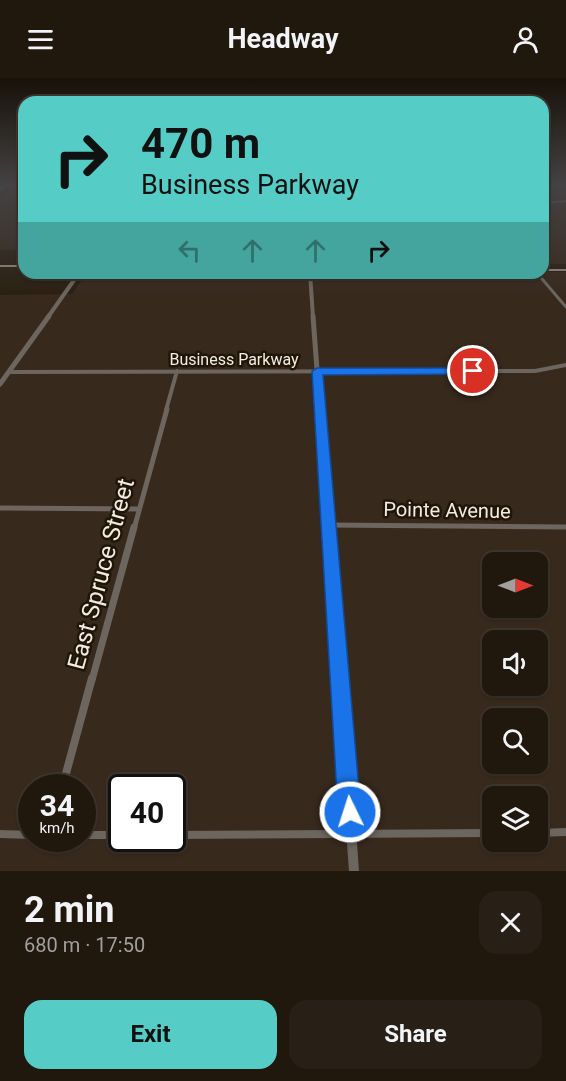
<!DOCTYPE html>
<meta charset="utf-8">
<style>
:root{--surface:#20170d;--page:#282016;--text:#f1f3f6;--muted:#a29f9d;--line:#3d362e;--accent:#55cdc6}
body{margin:0;font-family:Roboto,sans-serif;background:var(--page);color:var(--text);height:100vh;display:flex;flex-direction:column;font-size:22px;white-space:nowrap}
*{box-sizing:border-box;margin:0}
p{font-size:20px;color:var(--muted)}
.icon{flex:none;width:33px;height:33px;fill:none;stroke:currentColor;stroke-width:2;stroke-linecap:round;stroke-linejoin:round}
.map{position:relative;height:793px;overflow:hidden}
.panel{display:flex;flex-direction:column;background:var(--surface);flex:1}
.panel>*{flex:none}
.guide{position:absolute;left:18px;top:18px;width:531px;height:183px;border-radius:18px;box-shadow:0 2px 4px #0004,0 0 0 2px var(--line);background:#55cdc6;color:#111;overflow:hidden}
.needle{width:39px;rotate:90deg}
.controls{position:absolute;left:482px;top:474px;display:grid;gap:12px}
.controls a{display:grid;place-items:center;width:66px;height:66px;border-radius:12px;background:var(--surface);box-shadow:0 2px 4px #0004,0 0 0 2px var(--line);font-size:30px}
.speed{position:absolute;left:18px;top:696px;display:flex;gap:12px;font-size:30px;font-weight:700;text-align:center}
.speed>*{display:grid;place-content:center;width:78px;height:78px;border-radius:50%;background:var(--surface);box-shadow:0 2px 4px #0004,0 0 0 2px var(--line);line-height:1}
.speed small{font-size:15px;font-weight:400}
.speed .limit{border:3px solid #111;border-radius:9px;background:#fff;color:#111}
.pin{position:absolute;display:grid;place-items:center;width:51px;height:51px;color:#fff;margin:-26px;border:3px solid #fff;border-radius:50%;box-shadow:0 2px 6px #0007}
.me{position:absolute;width:66px;margin:-33px;rotate:356deg;stroke-linejoin:round;filter:drop-shadow(0 0 4px #0008)}
.turn{display:flex;align-items:center;gap:21px;height:126px;padding:0 24px;font-size:27px}
.turn .icon{width:78px;height:78px;stroke-width:2.5}
.turn b{display:block;font-size:42px;line-height:51px}
.lanes{display:flex;align-items:center;height:57px;padding:0 24px;background:#0003;justify-content:center;gap:30px;direction:ltr}
.lanes .off{opacity:.35}
.round{display:grid;place-items:center;flex:none;width:63px;height:63px;border-radius:18px;background:var(--page)}
.head{display:flex;align-items:center;justify-content:space-between;height:102px;padding:0 24px}
h1{font-size:36px;font-weight:700;line-height:45px}
.button{display:flex;gap:12px;margin-top:auto;padding:12px 24px}
.button a{flex:1;height:69px;border-radius:18px;background:var(--accent);color:#111;font-size:24px;font-weight:700;line-height:69px;text-align:center}
.button a+a{background:var(--page);color:var(--text)}
header{display:flex;justify-content:space-between;align-items:center;height:78px;padding:0 24px;background:var(--surface);font-size:27px;font-weight:700}
.map>svg:first-child{display:block}
.industrial{fill:#38291d;fill-rule:evenodd}
.lines{fill:none;stroke-linecap:round;stroke-linejoin:round}
.minor-far5{stroke:#6c665f;stroke-width:2}
.minor-far4{stroke:#6c665f;stroke-width:3}
.minor-far3{stroke:#6c665f;stroke-width:4}
.minor-far2{stroke:#6c665f;stroke-width:5}
.minor-far1{stroke:#6c665f;stroke-width:7}
.minor{stroke:#6c665f;stroke-width:8}
.tertiary-far4{stroke:#6c665f;stroke-width:4}
.tertiary-far3{stroke:#6c665f;stroke-width:5}
.tertiary-far2{stroke:#6c665f;stroke-width:7}
.tertiary-far1{stroke:#6c665f;stroke-width:8}
.tertiary{stroke:#6c665f;stroke-width:10}
.secondary{fill:#978d82;fill-rule:evenodd}
.motorway{fill:#d7c6b5;fill-rule:evenodd}
.route{fill:#1a73e8;stroke:#114b97;stroke-width:1.5}
.labels{text-anchor:middle;dominant-baseline:central;stroke-width:5;stroke-linejoin:round;paint-order:stroke}
.far-street-label{font-size:16px;fill:#f3ebe2;stroke:#201608}
.street-label{font-size:20px;fill:#f3ebe2;stroke:#201608}
.near-street-label{font-size:24px;fill:#f3ebe2;stroke:#201608}
</style>
<header><svg class="icon" aria-label="menu" viewBox="0 0 24 24"><path d="M4 6h16M4 12h16M4 18h16"/></svg>Headway<svg class="icon" aria-label="person" viewBox="0 0 24 24"><circle cx="12" cy="8" r="4"/><path d="M4 21q1-7 8-7t8 7"/></svg></header>
<div class="map">
<svg width="566" height="793" viewBox="0 0 566 793">
<rect width="100%" height="100%" fill="#2a1f11"/>
<path class="industrial" d="M 16,108 L 24,108 L 24,171 L 0,172 L 0,121 Z
M 543,108 L 566,108 L 566,186 L 543,186 Z
M 543,194 L 566,194 L 566,793 L 0,793 L 0,217 L 72,216 L 87,195 ZM 492,484 L 537,484 L 537,530 L 492,530 ZM 492,562 L 537,562 L 537,608 L 492,608 ZM 492,640 L 537,640 L 537,686 L 492,686 ZM 32,710 L 82,710 L 82,760 L 32,760 ZM 122,710 L 172,710 L 172,760 L 122,760 ZM 492,718 L 537,718 L 537,764 L 492,764 Z"/>
<g class="lines">
<path class="minor-far5" d="M 543,125 L 566,123"/>
<path class="minor-far4" d="M 537,195 L 566,229"/>
<path class="minor-far3" d="M 9,294 L 535,293 L 566,287
M 166,332 L 177,293"/>
<path class="minor-far2" d="M 0,430 L 139,431
M 328,447 L 566,449
M 134,451 L 167,331"/>
<path class="minor-far1" d="M 92,602 L 134,449"/>
<path class="minor" d="M 62,710 L 92,600
M 537,755 L 566,754
M 0,756 L 32,757
M 82,757 L 122,757
M 172,757 L 492,755"/>
<path class="tertiary-far4" d="M 310,195 L 313,239
M 48,239 L 79,195"/>
<path class="tertiary-far3" d="M 313,238 L 320,332
M 0,306 L 49,238"/>
<path class="tertiary-far2" d="M 320,331 L 329,451"/>
<path class="tertiary-far1" d="M 329,449 L 340,602"/>
<path class="tertiary" d="M 340,600 L 354,793"/>
<path class="secondary" d="M 0,187 L 24,187 L 24,189 L 0,189 Z
M 543,191 L 566,191 L 566,193 L 543,193 Z"/>
<path class="motorway" d="M 2,108 L 6,108 L 0,113 L 0,110 Z"/>
</g>
<linearGradient id="sky" x2="0" y2="1"><stop stop-color="#171109"/><stop offset="0.49" stop-color="#444243"/><stop offset="1" stop-color="#444243" stop-opacity="0"/></linearGradient>
<rect width="566" height="219" fill="url(#sky)"/>
<path class="route" d="M 317,290 L 473,290 L 479,293 L 473,296 L 323,297 L 361,734 L 358,742 L 350,746 L 341,742 L 338,734 L 312,293 Z"/>
<g class="labels">
<g class="far-street-label">
<text x="234" y="281">Business Parkway</text>
</g>
<g class="street-label">
<text transform="translate(447 432) rotate(1)">Pointe Avenue</text>
</g>
<g class="near-street-label">
<text transform="translate(101 496) rotate(-75)">East Spruce Street</text>
</g>
</g>
</svg>
<div class="controls">
<a><svg class="needle" viewBox="-14 -14 28 28"><path d="M0-13l5 13h-10z" fill="#e53935"/><path d="M0 13l5-13h-10z" fill="#a29f9d"/></svg></a>
<a><svg class="icon" aria-label="sound" viewBox="0 0 24 24"><path d="M4 9h4l5-4v14l-5-4H4zM17 9q2 3 0 6"/></svg></a>
<a><svg class="icon" aria-label="search" viewBox="0 0 24 24"><circle cx="10" cy="10" r="6"/><path d="M15 15l6 6"/></svg></a>
<a><svg class="icon" aria-label="layers" viewBox="0 0 24 24"><path d="M12 4l9 5-9 5-9-5zM3 14l9 5 9-5"/></svg></a>
</div>
<div class="speed"><div>34<small>km/h</small></div><div class="limit">40</div></div>
<div class="pin" style="left:473px;top:293px;background:#d93025"><svg class="icon" aria-label="arrive" viewBox="0 0 24 24"><path d="M6 21V4h12l-3 4 3 4H6"/></svg></div>
<svg class="me" style="left:350px;top:734px" viewBox="-20 -20 40 40"><circle r="17" fill="#1a73e8" stroke="#fff" stroke-width="3"/><path d="M0-11L8 9 0 5-8 9z" fill="#fff"/></svg>
<div class="guide">
<div class="turn"><svg class="icon" aria-label="right" viewBox="0 0 24 24"><path d="M7 20v-9h11M14 6l5 5-5 5"/></svg><div><b>470 m</b>Business Parkway</div></div>
<div class="lanes"><svg class="icon off" aria-label="left" viewBox="0 0 24 24"><path d="M17 20v-9H6M10 6l-5 5 5 5"/></svg><svg class="icon off" aria-label="ahead" viewBox="0 0 24 24"><path d="M12 20V5M6 11l6-6 6 6"/></svg><svg class="icon off" aria-label="ahead" viewBox="0 0 24 24"><path d="M12 20V5M6 11l6-6 6 6"/></svg><svg class="icon" aria-label="right" viewBox="0 0 24 24"><path d="M7 20v-9h11M14 6l5 5-5 5"/></svg></div>
</div>
</div>
<section class="panel">
<div class="head"><div><h1>2 min</h1><p>680 m · 17:50</p></div><a class="round"><svg class="icon" aria-label="close" viewBox="0 0 24 24"><path d="M6 6l12 12M18 6L6 18"/></svg></a></div>
<div class="button"><a>Exit</a><a>Share</a></div>
</section>
